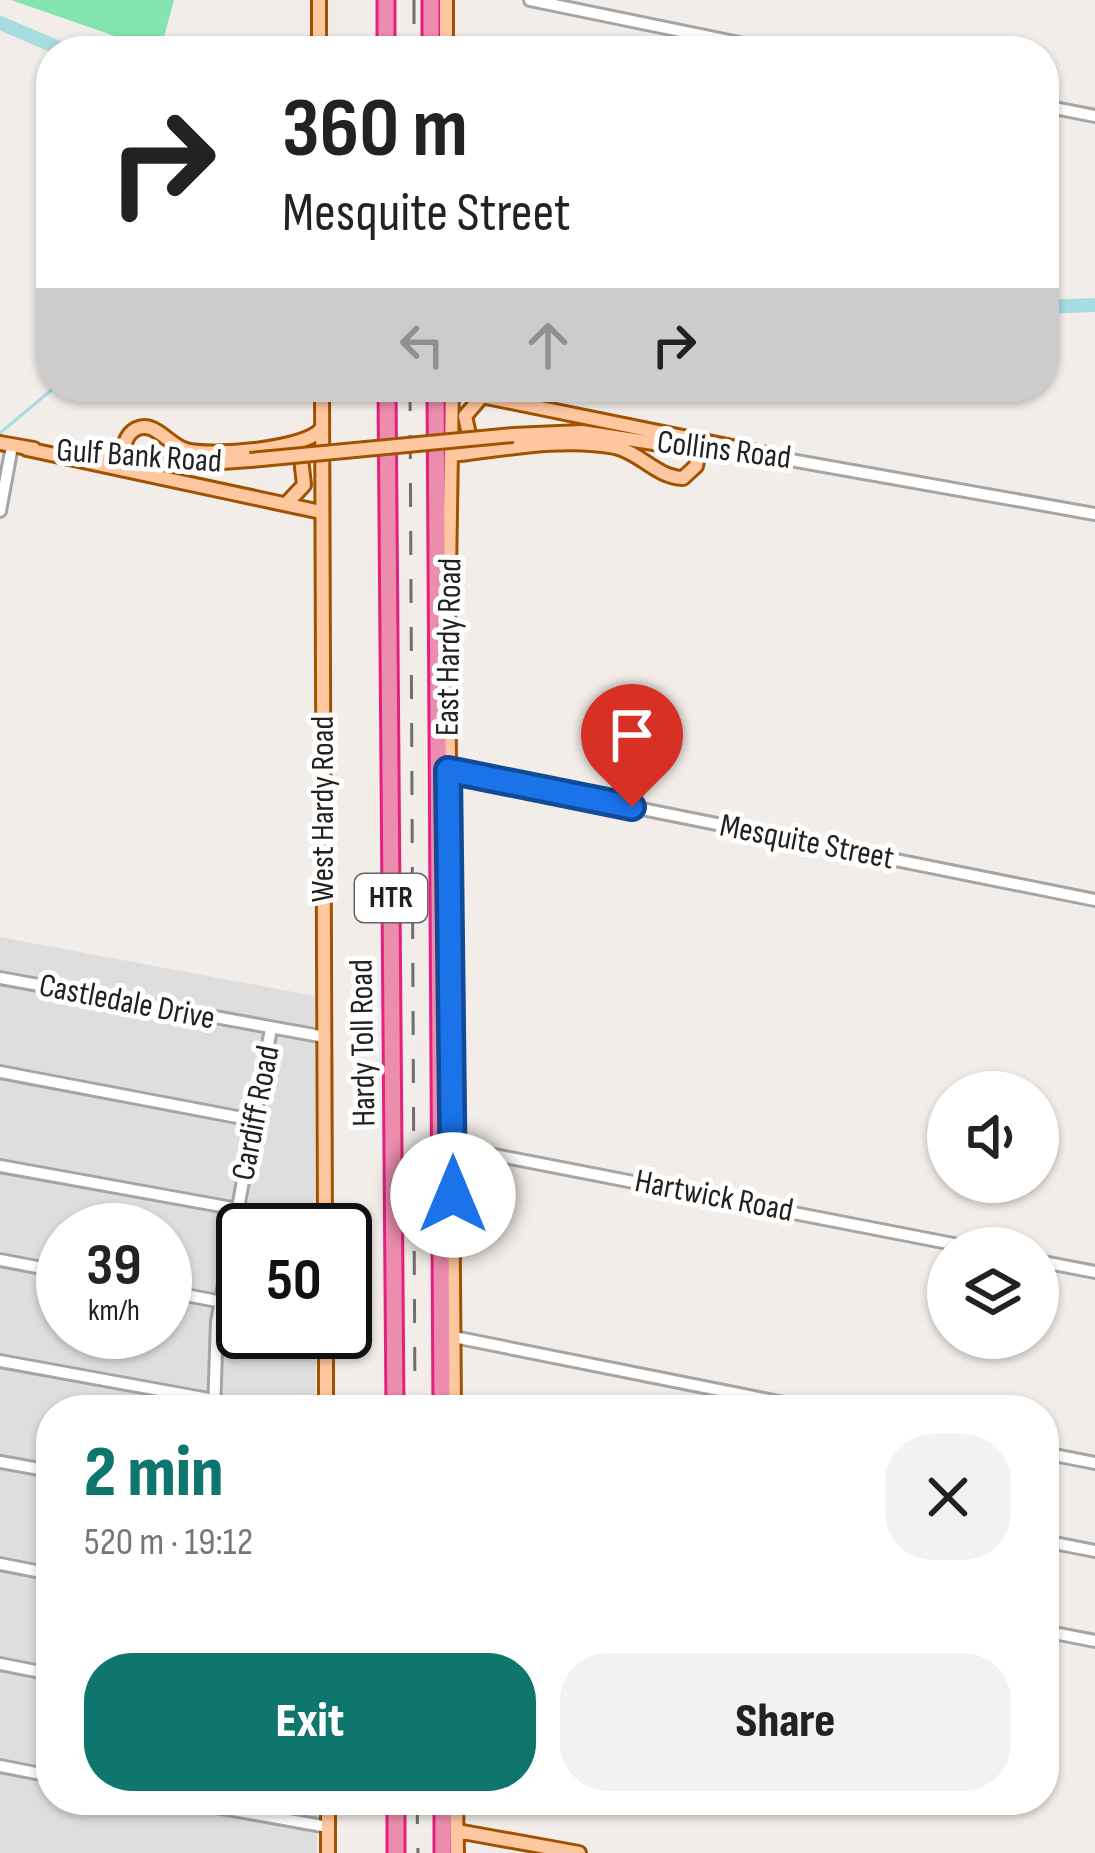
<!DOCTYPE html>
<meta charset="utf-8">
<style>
:root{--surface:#fff;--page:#f2f2f2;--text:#222;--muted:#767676;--accent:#0f766e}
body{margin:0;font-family:"Sofia Sans Condensed",sans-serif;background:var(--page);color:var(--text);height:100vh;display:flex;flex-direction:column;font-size:45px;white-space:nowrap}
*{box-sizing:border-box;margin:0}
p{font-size:39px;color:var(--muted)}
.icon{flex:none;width:66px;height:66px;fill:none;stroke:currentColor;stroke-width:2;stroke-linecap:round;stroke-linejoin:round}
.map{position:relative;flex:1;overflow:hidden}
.panel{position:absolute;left:36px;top:1395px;width:1023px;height:420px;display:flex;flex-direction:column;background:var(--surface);border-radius:48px;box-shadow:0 3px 9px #0004}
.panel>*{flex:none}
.guide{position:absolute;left:36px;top:36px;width:1023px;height:366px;border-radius:48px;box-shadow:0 3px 9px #0004;background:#fff;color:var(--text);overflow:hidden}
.controls{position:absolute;left:927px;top:1071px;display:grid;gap:24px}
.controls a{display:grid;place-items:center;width:132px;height:132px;border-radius:50%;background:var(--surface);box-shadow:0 3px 9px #0004;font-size:60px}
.speed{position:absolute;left:36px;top:1203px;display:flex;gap:24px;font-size:60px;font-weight:700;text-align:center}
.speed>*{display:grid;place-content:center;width:156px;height:156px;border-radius:50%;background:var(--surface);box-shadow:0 3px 9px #0004;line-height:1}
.speed small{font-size:30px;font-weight:400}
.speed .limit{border:6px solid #111;border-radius:18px;background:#fff;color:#111}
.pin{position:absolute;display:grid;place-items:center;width:102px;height:102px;color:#fff;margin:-123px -51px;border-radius:50% 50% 50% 0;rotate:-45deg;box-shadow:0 0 12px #0007}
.pin .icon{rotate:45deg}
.me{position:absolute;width:132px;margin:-66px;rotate:0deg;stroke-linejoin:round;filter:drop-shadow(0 0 9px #0008)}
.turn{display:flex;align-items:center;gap:42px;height:252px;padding:0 48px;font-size:54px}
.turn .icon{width:156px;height:156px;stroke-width:2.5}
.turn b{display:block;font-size:84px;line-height:102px}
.lanes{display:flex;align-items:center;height:114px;padding:0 48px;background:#0003;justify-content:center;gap:60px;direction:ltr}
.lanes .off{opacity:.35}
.round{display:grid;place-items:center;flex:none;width:126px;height:126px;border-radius:48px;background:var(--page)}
.summary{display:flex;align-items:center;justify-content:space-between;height:204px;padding:0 48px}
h1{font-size:72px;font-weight:800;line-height:90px;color:var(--accent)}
.primary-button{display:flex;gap:24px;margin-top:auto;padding:24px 48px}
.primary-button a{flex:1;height:138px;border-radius:48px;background:var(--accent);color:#fff;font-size:48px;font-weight:800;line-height:138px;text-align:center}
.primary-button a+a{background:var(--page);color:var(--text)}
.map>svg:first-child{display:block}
.residential{fill:#dfdede;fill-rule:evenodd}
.pitch{fill:#83e4b0}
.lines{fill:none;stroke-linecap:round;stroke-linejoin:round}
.stream{stroke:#a6dde1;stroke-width:3}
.river{stroke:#a6dde1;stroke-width:14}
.minor-casing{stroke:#a5a5a5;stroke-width:16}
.major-casing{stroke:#9f5200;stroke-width:18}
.highway-casing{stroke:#e52081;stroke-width:21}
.minor{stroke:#fff;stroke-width:10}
.major{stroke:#ffc7a0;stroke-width:12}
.highway{stroke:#ec8dad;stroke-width:15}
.rail{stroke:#6f6f6f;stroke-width:3;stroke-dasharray:24 24;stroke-linecap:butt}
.major-bridge-casing{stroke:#9f5200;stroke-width:18;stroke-linecap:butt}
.major-bridge{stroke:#ffc7a0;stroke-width:12}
.route-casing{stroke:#114b97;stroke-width:30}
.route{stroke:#1a73e8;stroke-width:21}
.labels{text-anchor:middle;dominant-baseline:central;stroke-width:10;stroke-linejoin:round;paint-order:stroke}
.shield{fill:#fff;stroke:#646464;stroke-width:3}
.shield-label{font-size:30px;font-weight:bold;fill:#212121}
.street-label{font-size:33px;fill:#212121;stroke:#fff}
</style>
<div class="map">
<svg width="1095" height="1853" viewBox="0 0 1095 1853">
<rect width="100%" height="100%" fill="#f2ede8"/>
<path class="residential" d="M 0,937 L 315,996 L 315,1230 L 243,1230 L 243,1332 L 316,1332 L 316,1410 L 51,1410 L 51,1800 L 317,1800 L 317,1853 L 0,1853 ZM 63,1230 L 165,1230 L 165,1332 L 63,1332 Z"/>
<path class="pitch" d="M 11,0 L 174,0 L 162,44 L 155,50 Z"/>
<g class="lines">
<path class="stream" d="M 0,433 L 55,387"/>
<path class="river" d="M 0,23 L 66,51
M 1044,307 L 1095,305"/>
<defs>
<path id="minor" d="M 530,0 L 778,51
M 1044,106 L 1095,116
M 699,450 L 743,454
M 768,456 L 1095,514
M 0,511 L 12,446
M 448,770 L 1095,900
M 0,978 L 325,1037
M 0,1072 L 253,1120
M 453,1147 L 974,1248
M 0,1166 L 238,1209
M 0,1260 L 63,1272
M 1038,1261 L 1095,1272
M 165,1291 L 243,1306
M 454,1337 L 819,1410
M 0,1361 L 214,1400
M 214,1410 L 217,1322 L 271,1029
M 1044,1453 L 1095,1463
M 0,1462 L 51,1471
M 1044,1541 L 1095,1551
M 0,1564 L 51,1574
M 1044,1631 L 1095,1641
M 0,1664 L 51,1674
M 0,1766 L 51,1776
M 177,1800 L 328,1827"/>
<path id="major" d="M 319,51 L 319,0
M 446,51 L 446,0
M 322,387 L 325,1230
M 452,387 L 448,636 L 454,1410
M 452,390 L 776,456
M 513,435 L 582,432 L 699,450
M 0,443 L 34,449
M 471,444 L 465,416 L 484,394
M 27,449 L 321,512
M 452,455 C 504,449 563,437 615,447 C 641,453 656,477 683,478 L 696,466 L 701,440
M 96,457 L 180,465 L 250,460
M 121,462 C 123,451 124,435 136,429 C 155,420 168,445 186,450 C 211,457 307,449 321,429
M 286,504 L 304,485 L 300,449
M 326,1332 L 326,1410
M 328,1800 L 328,1853
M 456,1800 L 457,1853
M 457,1831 L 579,1853"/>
<path id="highway" d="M 386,51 L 386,0
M 431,51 L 431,0
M 387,387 L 395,1410
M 436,387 L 442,1410
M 396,1800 L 396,1853
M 443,1800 L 443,1853"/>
</defs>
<use href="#minor" class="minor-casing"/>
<use href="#major" class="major-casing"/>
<use href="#highway" class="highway-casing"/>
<use href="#minor" class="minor"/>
<use href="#major" class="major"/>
<use href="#highway" class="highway"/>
<path class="rail" d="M 414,0 L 414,51
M 410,387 L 415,1410
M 417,1800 L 418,1853"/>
<defs>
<path id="major-bridge" d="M 250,460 L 513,435"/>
</defs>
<use href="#major-bridge" class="major-bridge-casing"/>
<use href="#major-bridge" class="major-bridge"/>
</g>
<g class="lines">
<defs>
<path id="route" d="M 453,1195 L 448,770 L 632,807"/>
</defs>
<use href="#route" class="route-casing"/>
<use href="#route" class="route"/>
</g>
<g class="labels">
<rect class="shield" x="355" y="874" width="72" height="48" rx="9"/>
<g class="shield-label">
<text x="391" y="898">HTR</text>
</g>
<g class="street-label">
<text transform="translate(724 450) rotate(7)">Collins Road</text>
<text transform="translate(139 456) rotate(4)">Gulf Bank Road</text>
<text transform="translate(449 647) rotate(-89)">East Hardy Road</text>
<text transform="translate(323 809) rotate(-90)">West Hardy Road</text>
<text transform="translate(807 842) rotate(11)">Mesquite Street</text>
<text transform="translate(127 1002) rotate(11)">Castledale Drive</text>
<text transform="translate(363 1043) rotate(-91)">Hardy Toll Road</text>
<text transform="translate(256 1113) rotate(-79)">Cardiff Road</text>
<text transform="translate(714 1196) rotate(11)">Hartwick Road</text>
</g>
</g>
</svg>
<div class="controls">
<a><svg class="icon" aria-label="sound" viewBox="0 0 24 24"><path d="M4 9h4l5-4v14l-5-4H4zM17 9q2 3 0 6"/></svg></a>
<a><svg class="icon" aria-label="layers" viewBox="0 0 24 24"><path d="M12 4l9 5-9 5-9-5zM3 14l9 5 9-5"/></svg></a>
</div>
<div class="speed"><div>39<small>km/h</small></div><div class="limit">50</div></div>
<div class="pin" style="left:632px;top:807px;background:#d93025"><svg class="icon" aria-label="arrive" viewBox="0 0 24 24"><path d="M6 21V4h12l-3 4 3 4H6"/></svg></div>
<svg class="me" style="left:453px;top:1195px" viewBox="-20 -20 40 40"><circle r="19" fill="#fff"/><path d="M0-13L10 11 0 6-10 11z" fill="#1a73e8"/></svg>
<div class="guide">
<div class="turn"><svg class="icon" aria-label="right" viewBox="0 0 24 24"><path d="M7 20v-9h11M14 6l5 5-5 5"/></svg><div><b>360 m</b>Mesquite Street</div></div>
<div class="lanes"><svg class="icon off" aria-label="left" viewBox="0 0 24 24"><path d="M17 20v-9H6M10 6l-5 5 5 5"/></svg><svg class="icon off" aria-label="ahead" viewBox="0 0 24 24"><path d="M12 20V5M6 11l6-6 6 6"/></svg><svg class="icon" aria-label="right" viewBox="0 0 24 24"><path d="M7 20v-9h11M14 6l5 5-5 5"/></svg></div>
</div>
<section class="panel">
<div class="summary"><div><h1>2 min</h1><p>520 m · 19:12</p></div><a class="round"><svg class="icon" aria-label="close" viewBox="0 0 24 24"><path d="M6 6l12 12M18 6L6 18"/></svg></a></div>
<div class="primary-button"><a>Exit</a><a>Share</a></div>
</section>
</div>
